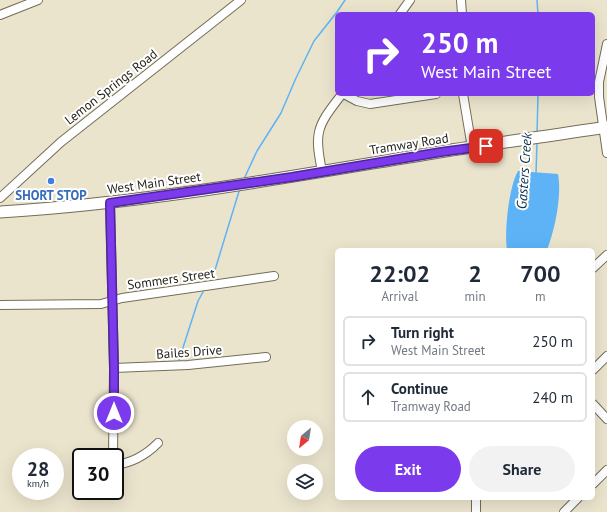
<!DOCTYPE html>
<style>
:root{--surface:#fff;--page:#f2f2f3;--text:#1f2937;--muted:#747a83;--line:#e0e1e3;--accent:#7c3aed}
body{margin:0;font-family:"PT Sans",sans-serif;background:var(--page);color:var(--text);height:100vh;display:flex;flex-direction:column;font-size:15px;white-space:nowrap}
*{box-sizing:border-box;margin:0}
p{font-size:13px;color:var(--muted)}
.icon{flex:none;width:22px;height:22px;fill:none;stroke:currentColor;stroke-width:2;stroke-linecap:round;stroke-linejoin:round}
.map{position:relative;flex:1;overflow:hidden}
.details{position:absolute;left:335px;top:248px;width:260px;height:252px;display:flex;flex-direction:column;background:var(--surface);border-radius:6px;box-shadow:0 4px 16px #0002}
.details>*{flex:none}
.guide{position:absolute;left:335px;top:12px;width:260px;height:84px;border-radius:6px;box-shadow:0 4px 16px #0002;background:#7c3aed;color:#fff;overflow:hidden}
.needle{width:26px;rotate:210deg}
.buttons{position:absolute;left:287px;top:420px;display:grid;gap:8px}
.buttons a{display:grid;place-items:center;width:36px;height:36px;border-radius:50%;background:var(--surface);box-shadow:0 4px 16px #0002;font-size:20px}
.speed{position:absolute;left:12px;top:448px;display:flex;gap:8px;font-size:20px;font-weight:700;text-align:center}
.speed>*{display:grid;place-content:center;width:52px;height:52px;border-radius:50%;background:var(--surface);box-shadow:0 4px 16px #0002;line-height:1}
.speed small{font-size:10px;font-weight:400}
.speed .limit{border:2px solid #111;border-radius:6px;background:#fff;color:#111}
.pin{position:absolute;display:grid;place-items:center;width:34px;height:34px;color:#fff;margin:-17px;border-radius:8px;box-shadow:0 2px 6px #0006}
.me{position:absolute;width:44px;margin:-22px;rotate:0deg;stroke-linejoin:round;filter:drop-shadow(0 0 3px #0008)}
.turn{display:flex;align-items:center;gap:14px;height:84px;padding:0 20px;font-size:18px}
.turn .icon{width:52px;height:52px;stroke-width:2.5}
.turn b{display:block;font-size:28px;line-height:34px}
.eta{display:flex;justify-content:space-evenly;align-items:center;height:68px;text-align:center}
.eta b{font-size:24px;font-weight:700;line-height:28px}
.action{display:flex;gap:8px;margin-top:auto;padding:8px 20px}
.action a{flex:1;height:46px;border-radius:24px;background:var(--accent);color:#fff;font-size:16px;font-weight:700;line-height:46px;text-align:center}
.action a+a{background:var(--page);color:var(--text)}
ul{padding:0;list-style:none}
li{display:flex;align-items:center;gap:12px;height:50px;margin:0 8px 6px;padding:0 12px;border:2px solid var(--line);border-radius:6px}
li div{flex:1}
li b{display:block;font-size:15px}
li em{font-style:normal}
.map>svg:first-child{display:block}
.water{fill:#5db3f6}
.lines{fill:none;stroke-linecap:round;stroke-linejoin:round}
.stream{stroke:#5db3f6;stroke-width:1.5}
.minor-casing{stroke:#736d58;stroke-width:10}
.major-casing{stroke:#736d58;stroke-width:13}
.minor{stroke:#fff;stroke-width:8}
.major{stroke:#fff;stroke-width:11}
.route-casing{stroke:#51269a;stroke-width:10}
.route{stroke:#7c3aed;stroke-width:7}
.shop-dot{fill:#3f7fe0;stroke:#fff;stroke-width:1.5}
.labels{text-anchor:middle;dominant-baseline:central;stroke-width:4;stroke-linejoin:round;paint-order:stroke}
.street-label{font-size:13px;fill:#201e15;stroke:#fff}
.shop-label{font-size:13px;font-weight:bold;fill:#366cbe;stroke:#fff}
.water-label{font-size:14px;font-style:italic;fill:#0e334e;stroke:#fff}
</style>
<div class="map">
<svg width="607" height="512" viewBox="0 0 607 512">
<rect width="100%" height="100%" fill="#ebe4cd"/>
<path class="water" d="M 518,171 L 558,174 C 562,196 555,229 547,250 L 507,250 C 504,232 509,186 518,171 Z"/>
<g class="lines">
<path class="stream" d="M 537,0 L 538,14
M 537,134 L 538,94
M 536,174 L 537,142
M 244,179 L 257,151 L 281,113 L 296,78 L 314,41 L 337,12 L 345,0
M 207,280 L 215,270 L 240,188
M 179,360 L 198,301 L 203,292"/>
<defs>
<path id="minor" d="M 461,0 L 462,14
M 400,14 L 410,0
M 0,15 L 38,0
M 607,44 L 599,82 L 599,97 L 607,153
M 344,94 L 357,101 L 370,104 L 436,94
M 463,94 L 472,148
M 322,172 C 320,159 316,145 319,132 C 322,118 334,105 342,94
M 0,198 L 61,142 L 241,0
M 110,203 L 114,368 L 113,457
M 593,268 L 607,255
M 0,305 L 101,304 L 122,298 L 274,276
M 114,368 L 188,365 L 266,357
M 593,370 L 607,356
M 593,404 L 607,419
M 115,465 C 132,463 146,455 158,443
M 593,484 L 607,470
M 476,498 L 476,512
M 564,512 L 578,498"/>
<path id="major" d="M 0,212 C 148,203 293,176 439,152 C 495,143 551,136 607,127"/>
</defs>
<use href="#minor" class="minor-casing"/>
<use href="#major" class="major-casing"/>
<use href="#minor" class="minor"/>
<use href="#major" class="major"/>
</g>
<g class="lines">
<defs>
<path id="route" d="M 114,413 L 114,368 L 110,203 L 292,177 L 441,152 L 486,146"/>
</defs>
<use href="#route" class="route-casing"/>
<use href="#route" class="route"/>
</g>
<circle class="shop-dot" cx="51" cy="181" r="4"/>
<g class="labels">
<g class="street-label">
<text transform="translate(111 87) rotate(-38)">Lemon Springs Road</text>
<text transform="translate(409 144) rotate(-9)">Tramway Road</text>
<text transform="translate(154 183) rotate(-8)">West Main Street</text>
<text transform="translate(171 279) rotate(-8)">Sommers Street</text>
<text transform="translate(189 352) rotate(-4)">Bailes Drive</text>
</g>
<g class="shop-label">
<text x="51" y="195">SHORT STOP</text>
</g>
<g class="water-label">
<text transform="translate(524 171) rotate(-86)">Gasters Creek</text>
</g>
</g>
</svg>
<div class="buttons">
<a><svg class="needle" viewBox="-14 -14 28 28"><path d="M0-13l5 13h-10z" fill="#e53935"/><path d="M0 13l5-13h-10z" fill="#747a83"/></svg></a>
<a><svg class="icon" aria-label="layers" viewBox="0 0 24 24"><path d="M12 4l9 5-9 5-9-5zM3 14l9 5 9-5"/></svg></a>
</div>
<div class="speed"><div>28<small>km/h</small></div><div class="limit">30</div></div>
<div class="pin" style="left:486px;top:146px;background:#d93025"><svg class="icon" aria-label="arrive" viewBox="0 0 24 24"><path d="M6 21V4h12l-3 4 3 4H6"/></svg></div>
<svg class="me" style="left:114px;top:413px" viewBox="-20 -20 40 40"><circle r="17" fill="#7c3aed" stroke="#fff" stroke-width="3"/><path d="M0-11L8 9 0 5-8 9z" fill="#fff"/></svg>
<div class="guide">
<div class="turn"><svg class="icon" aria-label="right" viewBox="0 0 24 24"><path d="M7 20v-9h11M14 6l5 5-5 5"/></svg><div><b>250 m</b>West Main Street</div></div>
</div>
<section class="details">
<div class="eta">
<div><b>22:02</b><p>Arrival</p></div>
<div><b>2</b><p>min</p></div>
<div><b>700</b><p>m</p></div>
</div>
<ul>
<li><svg class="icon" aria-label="right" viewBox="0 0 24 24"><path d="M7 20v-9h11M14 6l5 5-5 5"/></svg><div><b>Turn right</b><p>West Main Street</p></div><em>250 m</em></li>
<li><svg class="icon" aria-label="ahead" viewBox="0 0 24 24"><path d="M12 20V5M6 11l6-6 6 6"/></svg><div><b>Continue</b><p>Tramway Road</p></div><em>240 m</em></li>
</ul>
<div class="action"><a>Exit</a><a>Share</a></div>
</section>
</div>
